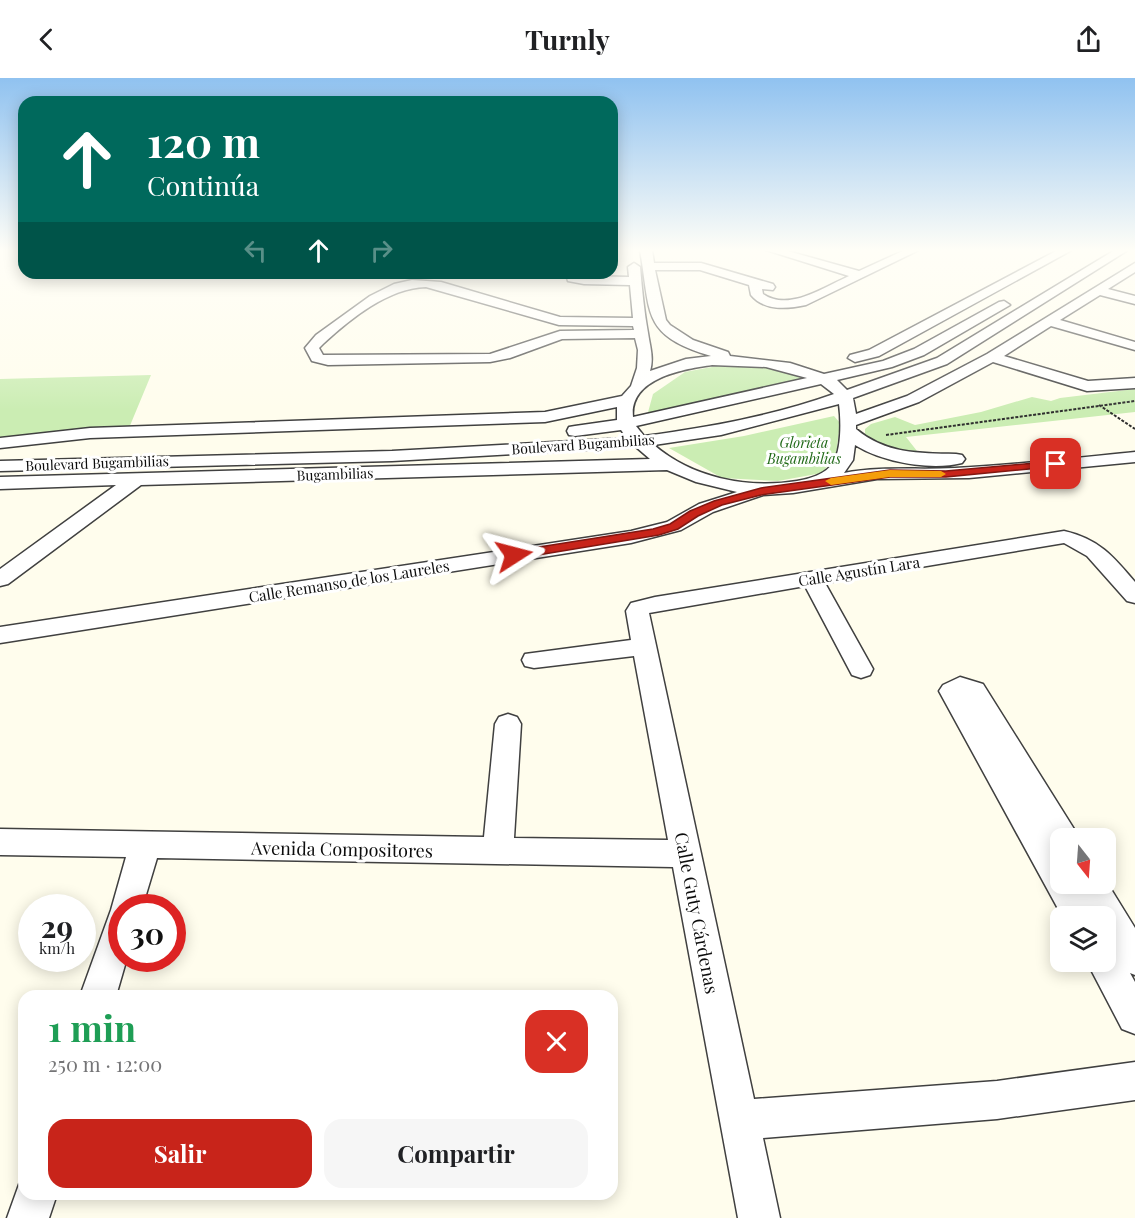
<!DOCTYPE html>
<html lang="es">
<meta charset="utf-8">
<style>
:root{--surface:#fff;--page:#f6f6f6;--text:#202124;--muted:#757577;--accent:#c8241a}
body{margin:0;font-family:"Playfair Display",serif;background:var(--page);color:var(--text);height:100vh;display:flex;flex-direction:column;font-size:22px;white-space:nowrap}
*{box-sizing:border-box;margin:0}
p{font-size:20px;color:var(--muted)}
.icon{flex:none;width:33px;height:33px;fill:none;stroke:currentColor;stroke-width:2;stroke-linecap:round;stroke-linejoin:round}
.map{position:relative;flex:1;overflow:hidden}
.details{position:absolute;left:18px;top:912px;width:600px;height:210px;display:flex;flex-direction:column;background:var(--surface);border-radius:18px;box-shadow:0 3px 15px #0003}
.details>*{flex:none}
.hud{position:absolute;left:18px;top:18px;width:600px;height:183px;border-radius:18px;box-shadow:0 3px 15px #0003;background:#00695c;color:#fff;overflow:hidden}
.needle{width:39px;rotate:163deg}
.buttons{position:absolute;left:1050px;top:750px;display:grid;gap:12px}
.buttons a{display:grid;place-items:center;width:66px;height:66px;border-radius:12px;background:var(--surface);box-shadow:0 3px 15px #0003;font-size:30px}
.speed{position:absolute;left:18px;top:816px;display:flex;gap:12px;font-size:30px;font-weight:700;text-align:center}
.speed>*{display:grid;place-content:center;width:78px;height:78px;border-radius:50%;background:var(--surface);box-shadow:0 3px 15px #0003;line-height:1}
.speed small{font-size:15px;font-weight:400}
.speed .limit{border:9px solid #d22;background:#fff;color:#111}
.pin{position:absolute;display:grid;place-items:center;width:51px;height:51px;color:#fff;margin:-26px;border-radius:12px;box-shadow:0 3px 9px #0006}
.me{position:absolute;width:66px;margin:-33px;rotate:81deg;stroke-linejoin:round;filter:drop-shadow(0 0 4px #0008)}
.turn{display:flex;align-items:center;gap:21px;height:126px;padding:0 30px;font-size:27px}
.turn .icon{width:78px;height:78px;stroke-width:2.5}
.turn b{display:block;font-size:42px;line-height:51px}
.lanes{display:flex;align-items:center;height:57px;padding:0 30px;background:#0003;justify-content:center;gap:30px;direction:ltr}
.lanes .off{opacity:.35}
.round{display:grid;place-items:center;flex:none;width:63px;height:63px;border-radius:18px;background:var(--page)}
.summary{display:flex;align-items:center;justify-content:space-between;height:102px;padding:0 30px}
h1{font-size:36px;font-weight:700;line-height:45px;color:#1e9e55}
.primary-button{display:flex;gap:12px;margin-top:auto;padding:12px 30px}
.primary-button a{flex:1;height:69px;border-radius:18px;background:var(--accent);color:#fff;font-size:24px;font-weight:700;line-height:69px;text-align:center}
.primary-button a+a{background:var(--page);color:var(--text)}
header{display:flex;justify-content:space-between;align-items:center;height:78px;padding:0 30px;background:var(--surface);font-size:27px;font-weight:700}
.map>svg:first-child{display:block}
.green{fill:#cbedb3}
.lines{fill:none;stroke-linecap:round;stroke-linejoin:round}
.minor-casing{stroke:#404040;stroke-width:3}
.path{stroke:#2f2f2f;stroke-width:2;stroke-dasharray:3 1.5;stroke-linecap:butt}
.minor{fill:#fff;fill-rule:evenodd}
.route{fill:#c8241a;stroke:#821711;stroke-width:1.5}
.slow{fill:#f59e0b}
.labels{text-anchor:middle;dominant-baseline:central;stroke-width:6;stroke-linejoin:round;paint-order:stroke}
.far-park-label{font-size:14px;font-style:italic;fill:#216a18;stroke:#fff}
.far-street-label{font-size:14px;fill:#0d0d0d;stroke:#fff}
.street-label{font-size:15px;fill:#0d0d0d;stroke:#fff}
.near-street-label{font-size:18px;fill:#0d0d0d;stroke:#fff}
</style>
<header><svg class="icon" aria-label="back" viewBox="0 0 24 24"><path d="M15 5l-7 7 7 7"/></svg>Turnly<svg class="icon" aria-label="share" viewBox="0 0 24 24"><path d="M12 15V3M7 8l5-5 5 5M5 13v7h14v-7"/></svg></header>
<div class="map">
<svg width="1135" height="1140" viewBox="0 0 1135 1140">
<rect width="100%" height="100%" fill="#fffded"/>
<path class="green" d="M 728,286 L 784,290 L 814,300 L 647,338 L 653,316 L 685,294 Z
M 151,297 L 129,350 L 39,355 L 0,362 L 0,301 Z
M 1135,311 L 1135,334 L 906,359 L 917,373 L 894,372 L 865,359 L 865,351 L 871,346 L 895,339 L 915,347 L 981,334 L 1032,319 L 1051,323 L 1060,320 Z
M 834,338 L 840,345 L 836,377 L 822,395 L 778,403 L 722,400 L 669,370 L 744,358 Z"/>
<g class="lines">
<defs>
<path id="minor" d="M 640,172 L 652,172 L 654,185 L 701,185 L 773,206 L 775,209 L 773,212 L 762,211 L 763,216 C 789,234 824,209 849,198 L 766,172 L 784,172 L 859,193 L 905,172 L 919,172 L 806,227 C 787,231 764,233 751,217 L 749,207 L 700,192 L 655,192 L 666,242 L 670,247 L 693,262 L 728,274 L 730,278 L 790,285 L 824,296 L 883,283 L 914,271 L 999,224 L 1004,223 L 1010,227 L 924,277 L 892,289 L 837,302 L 847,312 L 937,280 L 1115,172 L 1128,172 L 947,286 L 853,320 L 856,336 L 907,318 L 987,276 L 1135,185 L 1135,194 L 1108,211 L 1135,218 L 1135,226 L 1100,217 L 1060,242 L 1135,264 L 1135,272 L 1051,248 L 1004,278 L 1088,303 L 1135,300 L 1135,310 L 1087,313 L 993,284 L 919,324 L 856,347 L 856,351 C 886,376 918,375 956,376 L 962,377 L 965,381 L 962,385 C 931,393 882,384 855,367 L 853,382 L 844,395 C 881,388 917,392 955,390 C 1015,387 1075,380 1135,374 L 1135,384 L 969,400 L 877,401 L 793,415 L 763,417 L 713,434 L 681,452 L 631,465 L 0,565 L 0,549 L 631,453 L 667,444 L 699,426 L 737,414 L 696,404 L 667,392 L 141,407 L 8,506 L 0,508 L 0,491 L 116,407 L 0,411 L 0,399 L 650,381 L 636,369 L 392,383 L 0,393 L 0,383 L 392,373 L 627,360 L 621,352 L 575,358 L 569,357 L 567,353 L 569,349 L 575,348 L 617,342 L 617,329 L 545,344 L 90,360 L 0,370 L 0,360 L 90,350 L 545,334 L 622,318 L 631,308 L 637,290 L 638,272 L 635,260 L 562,261 L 510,280 L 490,284 L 328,287 L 312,283 L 305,270 L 316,257 L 370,218 L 394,206 L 412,202 L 441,204 L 560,239 L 633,240 L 630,207 L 584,206 L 568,203 L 566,196 L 585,195 L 581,198 L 629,199 L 628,189 L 634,185 L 640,189 C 642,211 644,234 648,255 C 650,269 654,280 650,293 L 686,281 L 711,278 C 641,257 651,236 640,172 ZM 426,209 L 559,247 L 633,248 L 634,252 L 560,253 L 490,276 L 323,277 L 319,270 L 323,266 C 350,241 388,210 426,209 ZM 712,287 L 766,289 L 807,300 L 633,339 C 629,300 684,291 712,287 ZM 821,306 L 834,316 C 773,338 709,349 644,358 L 636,348 ZM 839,326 C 841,341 842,371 833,385 C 826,396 809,401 797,403 C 748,411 692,400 654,367 L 721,357 Z
M 1058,172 L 1072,172 L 879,278 L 855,284 L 848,280 L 850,277 L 869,272 Z
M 1064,453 C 1099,461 1113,478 1135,504 L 1135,525 L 1127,523 L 1087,478 L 1064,465 L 825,505 L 873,591 L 870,597 L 861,600 L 852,597 L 805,508 L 649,535 L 754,1021 L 997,1003 L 1135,984 L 1135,1022 L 997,1041 L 763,1060 L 780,1140 L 738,1140 L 673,789 L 157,780 L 142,830 L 122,830 L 122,880 L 127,880 L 116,918 L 80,918 L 111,832 L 126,779 L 0,777 L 0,751 L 484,759 L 495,646 L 499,639 L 508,636 L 517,639 L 521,646 L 514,760 L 668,762 L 634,578 L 534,590 L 525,588 L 522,582 L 525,576 L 631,562 L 626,533 L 631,525 L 655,519 Z
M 960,599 L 983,606 L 1074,751 L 1078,760 L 1060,760 L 1060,772 L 1057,771 L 1060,776 L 1060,806 L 1106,806 L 1106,803 L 1135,850 L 1135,897 L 1130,895 L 1135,904 L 1135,956 L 1122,951 L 1087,884 L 1106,884 L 1106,868 L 1110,870 L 1106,862 L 1106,838 L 1062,838 L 939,613 L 943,607 Z
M 24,1100 L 24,1116 L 57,1116 L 49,1140 L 7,1140 L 21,1101 Z"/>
</defs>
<use href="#minor" class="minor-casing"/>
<path class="path" d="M 1099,327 L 1135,351
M 886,357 L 1135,323"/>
<use href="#minor" class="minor"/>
</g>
<linearGradient id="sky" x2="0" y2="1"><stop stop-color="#90c2f0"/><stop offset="0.52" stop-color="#fffef7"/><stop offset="1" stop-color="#fffef7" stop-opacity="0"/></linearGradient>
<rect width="1135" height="332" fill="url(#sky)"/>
<path class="route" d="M 1056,383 L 1061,386 L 1060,388 L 946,399 L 890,399 L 761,417 L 722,427 L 698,438 L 678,451 L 659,457 L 514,481 L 509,477 L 514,473 L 653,451 L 670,446 L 690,433 L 714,423 L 761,410 L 890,392 L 946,393 Z"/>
<path class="slow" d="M 890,392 L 941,393 L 946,396 L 941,399 L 890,399 L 831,407 L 825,403 L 831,400 Z"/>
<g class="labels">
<g class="far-park-label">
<text x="804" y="364">Glorieta<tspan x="804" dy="16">Bugambilias</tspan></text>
</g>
<g class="far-street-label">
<text transform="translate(583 366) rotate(-4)">Boulevard Bugambilias</text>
<text transform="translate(97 385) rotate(-2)">Boulevard Bugambilias</text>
<text transform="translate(335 396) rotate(-2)">Bugambilias</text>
</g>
<g class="street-label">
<text transform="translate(859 493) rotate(-9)">Calle Agustín Lara</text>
<text transform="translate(349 503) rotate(-9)">Calle Remanso de los Laureles</text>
</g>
<g class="near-street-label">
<text transform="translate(342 771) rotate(1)">Avenida Compositores</text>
<text transform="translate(697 835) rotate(79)">Calle Guty Cárdenas</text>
</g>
</g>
</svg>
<div class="buttons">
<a><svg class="needle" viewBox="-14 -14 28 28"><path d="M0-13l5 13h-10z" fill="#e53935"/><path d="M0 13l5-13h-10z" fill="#757577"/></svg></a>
<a><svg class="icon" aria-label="layers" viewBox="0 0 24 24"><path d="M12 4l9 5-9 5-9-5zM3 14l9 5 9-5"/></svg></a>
</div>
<div class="speed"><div>29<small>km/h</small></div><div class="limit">30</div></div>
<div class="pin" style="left:1056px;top:386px;background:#d93025"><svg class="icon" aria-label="arrive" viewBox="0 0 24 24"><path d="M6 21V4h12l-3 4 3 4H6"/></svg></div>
<svg class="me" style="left:514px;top:477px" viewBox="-20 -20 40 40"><path d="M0-17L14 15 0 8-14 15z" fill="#c8241a" stroke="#fff" stroke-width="4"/></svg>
<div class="hud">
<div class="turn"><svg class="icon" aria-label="ahead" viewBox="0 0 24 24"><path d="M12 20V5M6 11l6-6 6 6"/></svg><div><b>120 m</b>Continúa</div></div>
<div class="lanes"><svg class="icon off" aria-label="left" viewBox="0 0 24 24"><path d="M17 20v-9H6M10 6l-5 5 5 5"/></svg><svg class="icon" aria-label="ahead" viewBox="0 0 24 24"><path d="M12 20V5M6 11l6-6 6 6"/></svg><svg class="icon off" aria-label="right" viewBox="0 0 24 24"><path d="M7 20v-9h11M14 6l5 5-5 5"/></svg></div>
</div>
<section class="details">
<div class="summary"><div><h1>1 min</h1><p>250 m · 12:00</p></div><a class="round" style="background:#d93025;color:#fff"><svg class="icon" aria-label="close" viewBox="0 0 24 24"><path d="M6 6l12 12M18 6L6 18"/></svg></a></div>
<div class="primary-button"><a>Salir</a><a>Compartir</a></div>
</section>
</div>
